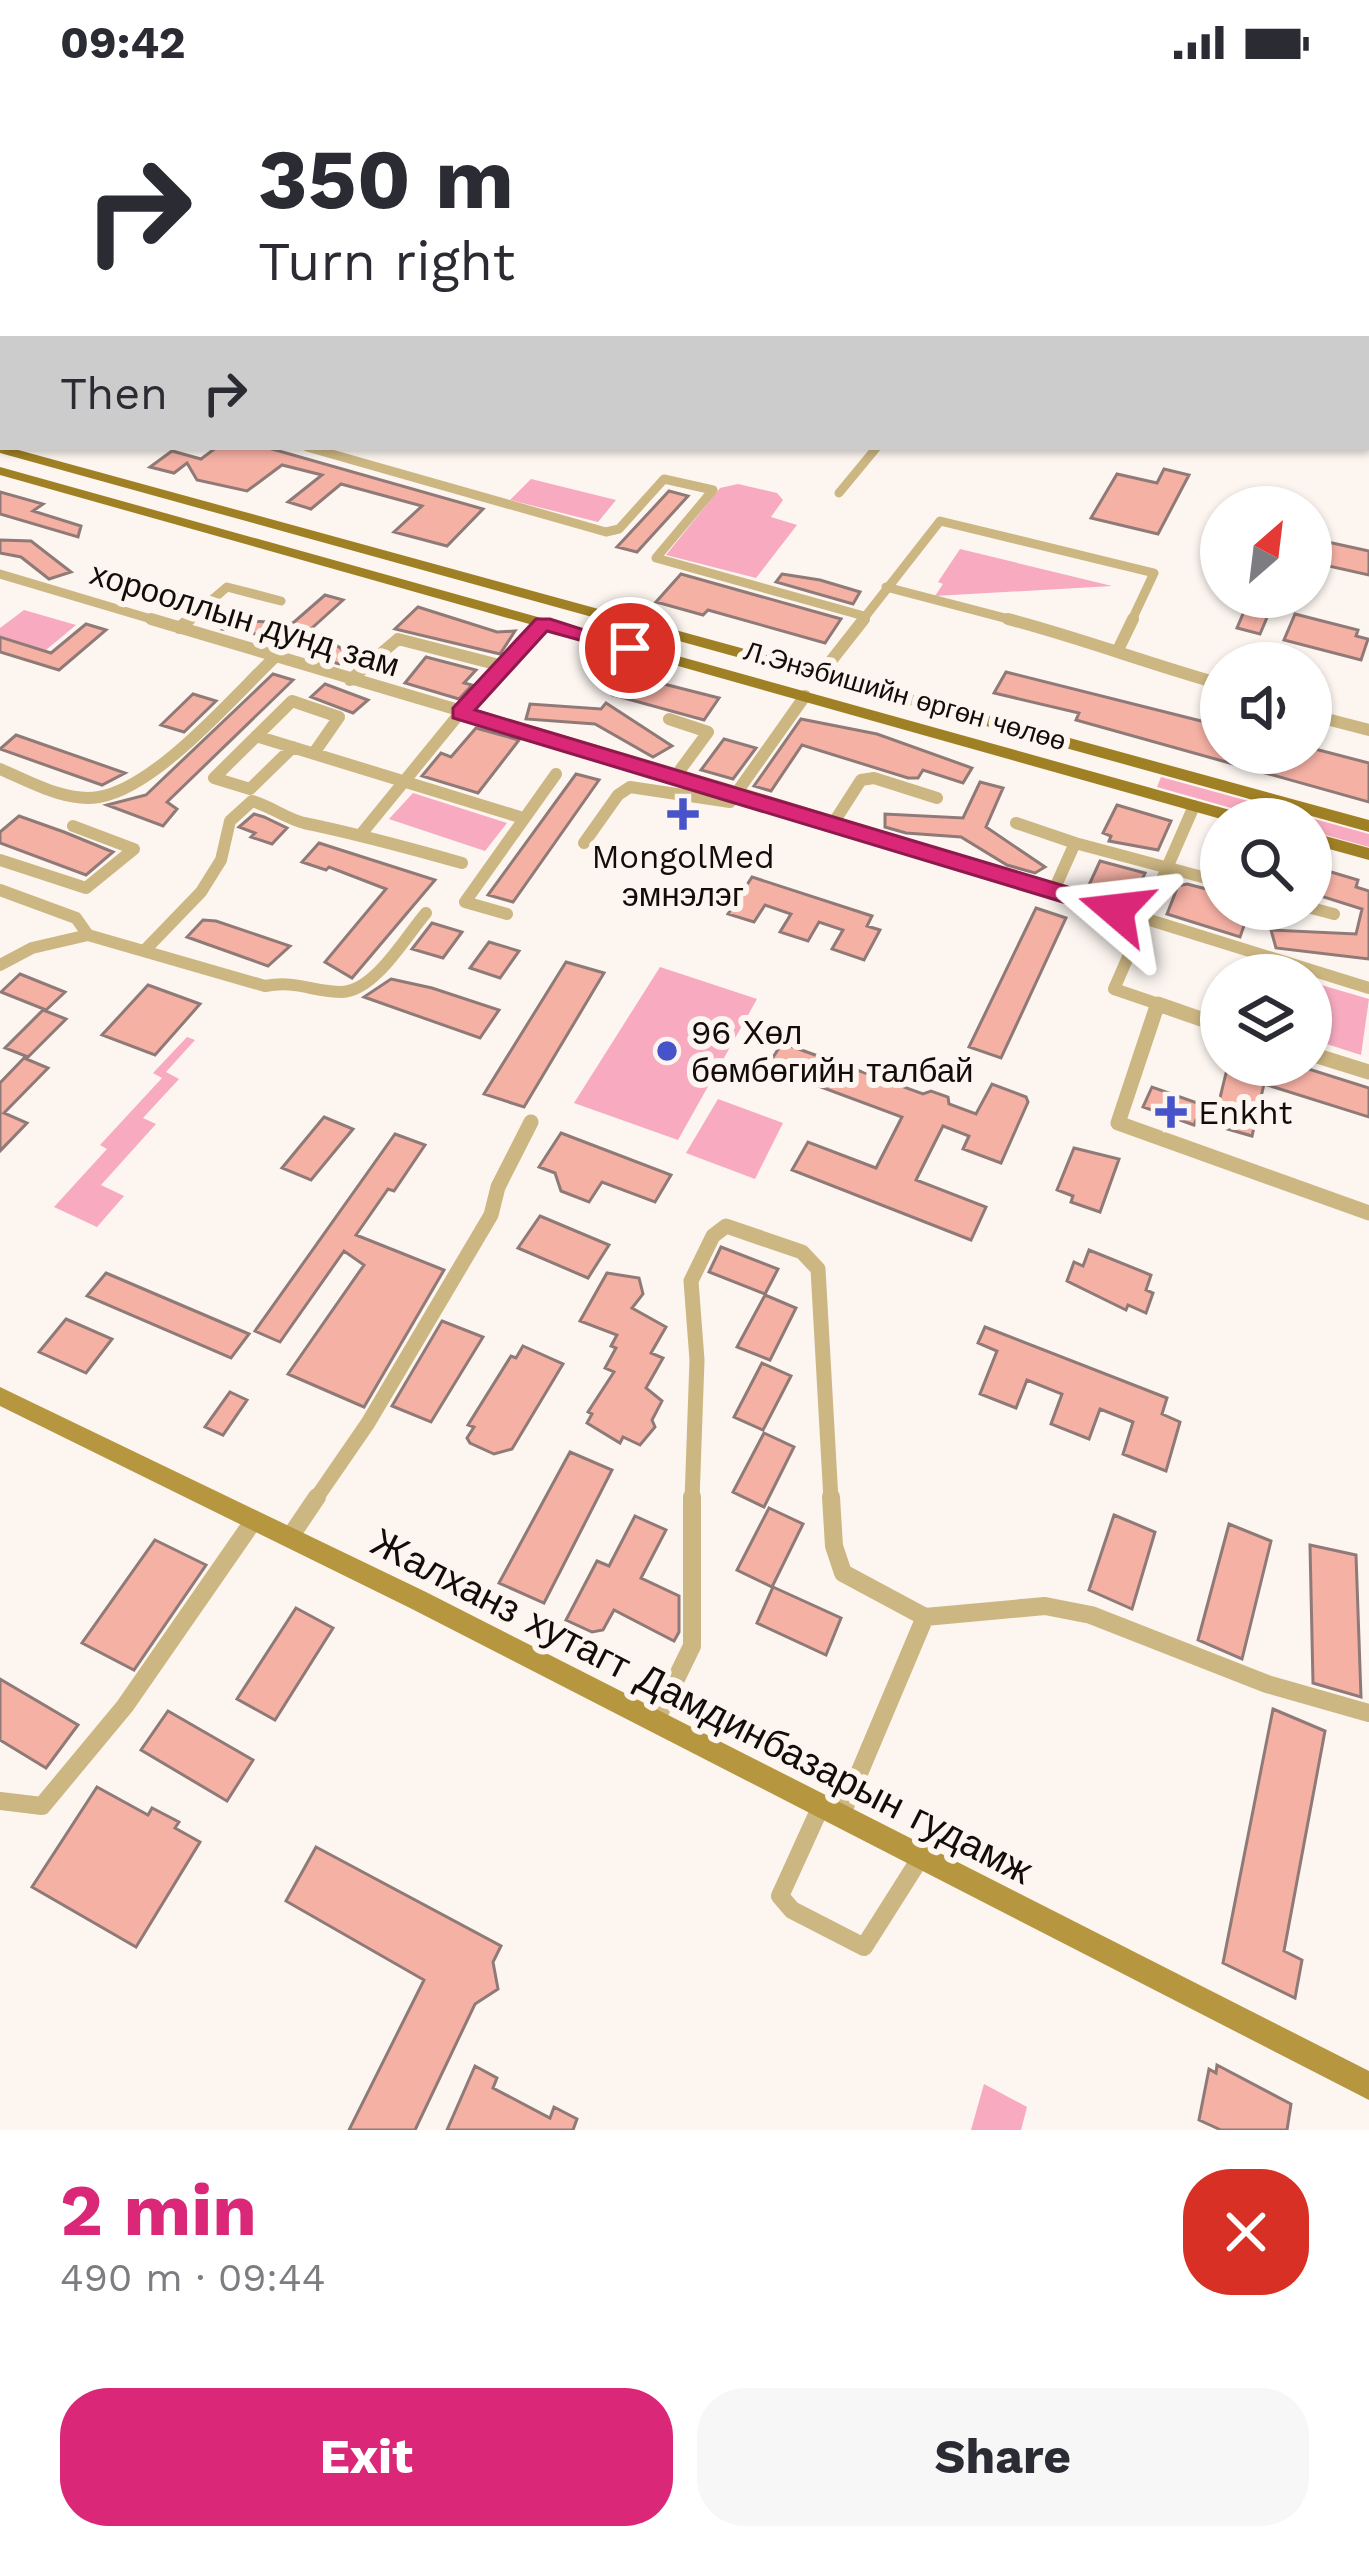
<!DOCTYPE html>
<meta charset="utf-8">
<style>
:root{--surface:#fff;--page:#f7f7f7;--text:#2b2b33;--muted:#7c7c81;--accent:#db2777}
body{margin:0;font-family:"Work Sans",sans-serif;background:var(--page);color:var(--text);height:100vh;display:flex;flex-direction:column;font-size:45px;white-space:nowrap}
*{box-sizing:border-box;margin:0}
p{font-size:39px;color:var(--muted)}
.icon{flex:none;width:66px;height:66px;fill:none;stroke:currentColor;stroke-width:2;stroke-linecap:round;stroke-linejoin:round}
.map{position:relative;height:2046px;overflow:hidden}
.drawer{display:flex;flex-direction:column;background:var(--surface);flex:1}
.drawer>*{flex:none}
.guide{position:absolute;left:0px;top:0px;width:1371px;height:366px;box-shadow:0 3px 9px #0004;background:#fff;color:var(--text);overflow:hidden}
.needle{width:78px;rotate:28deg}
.buttons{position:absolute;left:1200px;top:402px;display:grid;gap:24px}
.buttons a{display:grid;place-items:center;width:132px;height:132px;border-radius:50%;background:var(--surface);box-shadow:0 3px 9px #0004;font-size:60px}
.pin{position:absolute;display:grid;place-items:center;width:102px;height:102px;color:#fff;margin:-51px;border:6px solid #fff;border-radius:50%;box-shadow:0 3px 12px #0007}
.me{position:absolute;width:132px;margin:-66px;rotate:287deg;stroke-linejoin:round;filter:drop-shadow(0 0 9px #0008)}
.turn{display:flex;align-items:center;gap:42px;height:252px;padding:0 60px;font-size:54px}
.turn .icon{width:156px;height:156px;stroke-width:2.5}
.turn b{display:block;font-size:84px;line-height:102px}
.then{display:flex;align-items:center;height:114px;padding:0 60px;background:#0003;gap:24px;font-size:45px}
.round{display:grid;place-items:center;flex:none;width:126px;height:126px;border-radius:48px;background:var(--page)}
.summary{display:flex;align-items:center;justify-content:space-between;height:204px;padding:0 60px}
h1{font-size:72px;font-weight:700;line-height:90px;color:var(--accent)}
.cta{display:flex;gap:24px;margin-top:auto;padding:24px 60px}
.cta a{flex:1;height:138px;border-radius:48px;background:var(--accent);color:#fff;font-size:48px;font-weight:700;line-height:138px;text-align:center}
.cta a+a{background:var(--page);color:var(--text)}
.status{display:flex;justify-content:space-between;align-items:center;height:84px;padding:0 60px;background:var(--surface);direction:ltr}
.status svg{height:33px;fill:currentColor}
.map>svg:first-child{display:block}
.green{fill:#f7aac0}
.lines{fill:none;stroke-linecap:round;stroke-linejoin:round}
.canal{fill:#c7d787;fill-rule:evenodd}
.building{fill:#f6b1a5;stroke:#8f7a77;stroke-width:3}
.minor-far4{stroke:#ccb682;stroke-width:8}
.minor-far3{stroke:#ccb682;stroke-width:9}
.minor-far2{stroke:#ccb682;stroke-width:12}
.minor-far1{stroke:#ccb682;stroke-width:15}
.minor{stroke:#ccb682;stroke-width:18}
.tertiary{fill:#ccb682;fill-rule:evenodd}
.secondary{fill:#b6963f;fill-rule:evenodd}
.primary{fill:#a08025;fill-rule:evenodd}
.route{fill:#db2777;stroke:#8e194d;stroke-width:3}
.poi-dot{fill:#4754c9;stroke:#fcf5f0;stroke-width:4.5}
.labels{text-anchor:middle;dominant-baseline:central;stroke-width:12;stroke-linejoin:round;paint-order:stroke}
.far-street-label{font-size:27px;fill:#130d09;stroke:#fcf5f0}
.street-label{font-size:33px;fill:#130d09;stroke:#fcf5f0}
.poi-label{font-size:33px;fill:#130d09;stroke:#fcf5f0;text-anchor:start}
.near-street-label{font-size:39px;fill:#130d09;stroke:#fcf5f0}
</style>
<div class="status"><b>09:42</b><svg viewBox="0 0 49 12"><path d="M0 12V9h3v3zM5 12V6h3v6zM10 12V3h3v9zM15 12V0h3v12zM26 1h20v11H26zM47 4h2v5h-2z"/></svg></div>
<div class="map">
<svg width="1369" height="2046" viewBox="0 0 1369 2046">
<rect width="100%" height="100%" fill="#fcf5f0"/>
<path class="green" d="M 531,395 L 616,416 L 598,438 L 510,416 Z
M 738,400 L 777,409 L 783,416 L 771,433 L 797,441 L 756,494 L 666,471 L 720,404 Z
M 960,465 L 1112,502 L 935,512 L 943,500 L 938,498 Z
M 24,526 L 76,541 L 46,566 L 0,552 L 0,544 Z
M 1161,693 L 1369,750 L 1369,763 L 1311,747 L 1311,735 L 1270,735 L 1157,703 Z
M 413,709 L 507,739 L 485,767 L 389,735 Z
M 660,883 L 757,915 L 678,1056 L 574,1019 Z
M 1311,898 L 1369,915 L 1361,971 L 1311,955 Z
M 187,953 L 195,956 L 166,988 L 179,995 L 143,1034 L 156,1040 L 101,1101 L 124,1112 L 97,1143 L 54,1123 L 107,1065 L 100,1061 L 162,994 L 153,989 Z
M 718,1015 L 783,1039 L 755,1095 L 686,1069 Z
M 984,2000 L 1027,2023 L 1021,2046 L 971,2046 Z"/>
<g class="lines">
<path class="canal" d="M 289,0 L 297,0 L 297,3 L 289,3 Z"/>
</g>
<path class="building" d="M 217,363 L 265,363 L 483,425 L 447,462 L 394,448 L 422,422 L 341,400 L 311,425 L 288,418 L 322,391 L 282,381 L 247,407 L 197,396 L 187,379 L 174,389 L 150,383 L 172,367 L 201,375 Z
M 1164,385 L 1189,391 L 1158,450 L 1091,434 L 1117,390 L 1157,399 Z
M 669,407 L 688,412 L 637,468 L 617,463 Z
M 0,408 L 43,420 L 33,427 L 81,442 L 78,453 L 0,430 Z
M 0,456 L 31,457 L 71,488 L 49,495 L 21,473 L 0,469 Z
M 1323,457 L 1369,467 L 1369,491 L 1315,479 Z
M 681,490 L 841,535 L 825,559 L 708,526 L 703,531 L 656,518 Z
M 782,490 L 820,496 L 860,508 L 853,520 L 776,498 Z
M 325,511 L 343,516 L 312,544 L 353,573 L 339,580 L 322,575 L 296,556 L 222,545 L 226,536 L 293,539 Z
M 1248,518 L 1271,524 L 1260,550 L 1237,544 Z
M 418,523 L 497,548 L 515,547 L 500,570 L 395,545 Z
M 1295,530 L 1358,546 L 1356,552 L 1368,555 L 1361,576 L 1284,556 Z
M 86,540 L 106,546 L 59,586 L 0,568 L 0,553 L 51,569 Z
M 426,573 L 476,586 L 464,599 L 472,601 L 459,615 L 405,599 Z
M 1006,588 L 1221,642 L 1221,669 L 1311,669 L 1311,664 L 1369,679 L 1369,718 L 1076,636 L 1079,629 L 994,609 Z
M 273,590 L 293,596 L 167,718 L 177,725 L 163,742 L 107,721 L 146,711 Z
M 629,593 L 656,598 L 719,614 L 704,636 L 613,611 Z
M 325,600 L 368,616 L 353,629 L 311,613 Z
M 193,610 L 216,617 L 184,648 L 161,641 Z
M 606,619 L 672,662 L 653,673 L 595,640 L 526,635 L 530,620 L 601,625 Z
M 801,635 L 877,650 L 972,684 L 963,699 L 923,686 L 918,694 L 908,694 L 802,661 L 771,707 L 754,702 Z
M 476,644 L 519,656 L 478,709 L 422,692 L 441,669 L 451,673 Z
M 16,651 L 125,689 L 102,701 L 0,665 Z
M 724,655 L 756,664 L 733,695 L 701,686 Z
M 576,690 L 599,696 L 513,818 L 488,811 Z
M 980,698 L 1003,704 L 986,743 L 1045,783 L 1035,789 L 1007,781 L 961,753 L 906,749 L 885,743 L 885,730 L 963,734 Z
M 1117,721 L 1171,737 L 1158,766 L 1109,757 L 1111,752 L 1103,749 Z
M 254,730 L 264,733 L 287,744 L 272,760 L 251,753 L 255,749 L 239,743 Z
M 19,732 L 64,748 L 113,768 L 86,791 L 0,759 L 0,748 Z
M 319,759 L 435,796 L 352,894 L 325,878 L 386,805 L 329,783 L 326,786 L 302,778 Z
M 1100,777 L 1145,789 L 1132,819 L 1089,801 Z
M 1311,782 L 1358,796 L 1356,803 L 1369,807 L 1369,875 L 1276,864 L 1271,846 L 1356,850 L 1362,825 L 1311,809 Z
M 752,793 L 872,832 L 867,842 L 880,846 L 864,876 L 832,865 L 843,846 L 819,838 L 808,857 L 780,848 L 791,830 L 765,821 L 754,838 L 728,830 Z
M 1187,800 L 1218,808 L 1221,825 L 1250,825 L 1240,853 L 1167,830 L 1178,802 Z
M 1036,824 L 1066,834 L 1001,974 L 969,963 Z
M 203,836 L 216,837 L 290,862 L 268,882 L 187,853 Z
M 432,839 L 462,848 L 443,874 L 412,865 Z
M 489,858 L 519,867 L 500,894 L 470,884 Z
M 566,878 L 604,889 L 524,1023 L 484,1010 Z
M 20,890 L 65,908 L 46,926 L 1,908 Z
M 391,895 L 432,904 L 499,926 L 480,954 L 364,913 Z
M 148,901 L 200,920 L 155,971 L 102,951 Z
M 43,926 L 66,935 L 28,973 L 5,964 Z
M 782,959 L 923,1010 L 931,1007 L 948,1013 L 949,1020 L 976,1030 L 992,1000 L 1026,1013 L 1028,1018 L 1001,1079 L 963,1065 L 969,1052 L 943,1042 L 916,1096 L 986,1123 L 971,1156 L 792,1086 L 808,1058 L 876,1084 L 902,1033 L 767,983 Z
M 24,974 L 48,984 L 4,1029 L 27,1039 L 0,1067 L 0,999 Z
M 1228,981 L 1296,981 L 1369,1004 L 1369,1033 L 1264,1000 L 1252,1052 L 1196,1036 L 1194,1041 L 1143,1023 L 1152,1003 L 1217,1026 Z
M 324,1033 L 353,1045 L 311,1096 L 282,1084 Z
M 561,1049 L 671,1091 L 655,1118 L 602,1098 L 589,1118 L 561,1107 L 555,1089 L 539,1083 Z
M 395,1050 L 425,1061 L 394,1107 L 388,1105 L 356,1151 L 444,1186 L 364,1323 L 288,1290 L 364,1181 L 344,1167 L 280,1258 L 255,1247 Z
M 1074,1064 L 1119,1075 L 1100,1128 L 1071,1118 L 1073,1112 L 1057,1106 Z
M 540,1132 L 609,1161 L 588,1194 L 518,1164 Z
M 721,1163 L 778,1185 L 765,1210 L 709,1188 Z
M 1089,1166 L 1151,1191 L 1146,1206 L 1153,1209 L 1146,1229 L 1128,1221 L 1126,1226 L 1067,1197 L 1074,1178 L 1083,1182 Z
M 106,1189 L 249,1250 L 231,1274 L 87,1212 Z
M 607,1189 L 639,1194 L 643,1210 L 632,1224 L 666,1243 L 651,1269 L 663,1274 L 646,1304 L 662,1317 L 652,1336 L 655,1343 L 640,1361 L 623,1353 L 620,1359 L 587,1339 L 592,1330 L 588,1328 L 614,1288 L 605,1284 L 616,1264 L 611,1262 L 617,1251 L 580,1237 Z
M 765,1211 L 796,1224 L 770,1276 L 737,1263 Z
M 66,1235 L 112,1255 L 86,1289 L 39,1268 Z
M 442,1237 L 483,1253 L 431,1338 L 392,1322 Z
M 985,1243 L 1167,1314 L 1162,1330 L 1180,1338 L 1166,1387 L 1123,1370 L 1133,1338 L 1100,1325 L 1089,1355 L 1051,1340 L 1062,1310 L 1027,1296 L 1016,1324 L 980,1310 L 997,1267 L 978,1259 Z
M 523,1262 L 563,1280 L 512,1365 L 494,1370 L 470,1359 L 467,1354 L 474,1343 L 468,1341 L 511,1272 L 516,1274 Z
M 762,1279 L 791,1292 L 763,1346 L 734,1333 Z
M 230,1308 L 247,1316 L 223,1351 L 205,1343 Z
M 764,1349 L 794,1363 L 764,1423 L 733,1408 Z
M 570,1368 L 612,1386 L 544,1519 L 499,1499 Z
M 769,1424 L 803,1440 L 772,1503 L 737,1486 Z
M 1114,1431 L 1155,1448 L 1132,1525 L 1089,1506 Z
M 635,1432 L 666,1446 L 641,1494 L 679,1512 L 679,1548 L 674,1557 L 614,1526 L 603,1546 L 592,1548 L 566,1536 L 597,1477 L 609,1482 Z
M 1229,1440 L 1271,1457 L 1242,1575 L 1198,1556 Z
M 155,1456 L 206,1481 L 134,1586 L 82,1559 Z
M 1310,1461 L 1356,1471 L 1361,1613 L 1313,1599 Z
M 773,1503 L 841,1534 L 826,1571 L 757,1539 Z
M 296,1524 L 333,1544 L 275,1636 L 237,1615 Z
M 0,1595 L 78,1641 L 46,1684 L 0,1656 Z
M 1273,1625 L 1325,1647 L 1284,1867 L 1302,1876 L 1295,1914 L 1223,1879 Z
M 168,1627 L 253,1676 L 227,1717 L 141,1666 Z
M 97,1703 L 148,1731 L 152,1724 L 179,1738 L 175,1744 L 200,1758 L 136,1863 L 32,1803 Z
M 316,1763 L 501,1862 L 493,1878 L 498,1905 L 475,1920 L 415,2046 L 349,2046 L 424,1896 L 286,1817 Z
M 1217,1981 L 1291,2020 L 1287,2046 L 1221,2046 L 1199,2036 L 1209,1985 L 1216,1989 Z
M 475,1982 L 497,1994 L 493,2004 L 550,2034 L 554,2023 L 577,2035 L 573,2046 L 447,2046 Z"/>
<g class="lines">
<path class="minor-far4" d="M 129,0 L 159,3
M 734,0 L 741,3
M 864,0 L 894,3
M 918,0 L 941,3
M 1258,0 L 1272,3
M 232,3 L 236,0
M 300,3 L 311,3
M 576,3 L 586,0"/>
<path class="minor-far3" d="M 307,363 L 606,448 L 619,445 L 664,395 L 713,406 L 656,474 L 864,532
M 839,409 L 877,363
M 0,490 L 161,538
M 886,503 L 1020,538
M 186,538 L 227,503 L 281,517
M 861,538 L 940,437 L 1154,489 L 1131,538"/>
<path class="minor-far2" d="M 151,535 L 779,721 L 1369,904
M 1008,535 C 1081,554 1149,580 1221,600
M 179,544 L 190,535
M 1118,566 L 1133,535
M 820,591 L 864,535
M 350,596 L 398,555 L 503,582
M 1311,631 L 1369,646
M 669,635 L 708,648 L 675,693
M 256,652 L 523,734
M 293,663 L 250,705 L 214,694 L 292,617 L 339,633 L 314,669
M 0,685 C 29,697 66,719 99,713 C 157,703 233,613 275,573
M 834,738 L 861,696 L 874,694 L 937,714
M 1016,739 L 1075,759 L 1054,806
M 362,749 L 460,629 L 543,540
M 584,759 L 618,711 L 630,703 L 730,718 L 805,612
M 1075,759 L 1221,798
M 0,776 L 86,804 L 134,765 L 73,742
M 0,806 L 76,834 L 88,851
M 1311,824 L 1334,830
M 507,830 L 465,818 L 556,690
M 146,865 L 201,808 L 221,776 L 230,737 L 252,717 C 270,722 287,735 304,739 C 358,750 409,764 462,779
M 0,881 L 32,864 L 88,851 L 265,902 C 297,896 313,908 342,908 C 375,907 406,852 426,829
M 1167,923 L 1114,905 L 1194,722"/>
<path class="minor-far1" d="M 1158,920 L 1221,942
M 1157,922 L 1118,1039 L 1369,1129
M 1311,970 L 1369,988
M 315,1416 L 368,1339 L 491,1131 L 498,1103 L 531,1038
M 692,1416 L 697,1276 L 691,1197 L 713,1152 L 726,1142 L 802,1168 L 818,1185 L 831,1416"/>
<path class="minor" d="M 831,1413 L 834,1462 L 843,1489 L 925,1533 L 1045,1522 L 1091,1531 L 1267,1600 L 1369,1629
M 290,1453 L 317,1413
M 656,1636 L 692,1562 L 692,1413
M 0,1717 L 42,1722 L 125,1622 L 254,1436
M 821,1722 L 780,1812 L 792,1826 L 864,1863 L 921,1773
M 841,1732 L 925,1533"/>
<path class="tertiary" d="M 658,0 L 666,0 L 663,3 L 655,3 Z
M 0,157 L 3,157 L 3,163 L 0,163 Z
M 3,352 L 3,360 L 0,361 L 0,353 Z
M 1368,354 L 1369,354 L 1369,360 L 1368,360 Z"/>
<path class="secondary" d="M 0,1303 L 426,1508 L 1369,1987 L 1369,2016 L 410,1524 L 0,1322 Z"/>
<path class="primary" d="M 0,361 L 1369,736 L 1369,748 L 0,369 Z
M 0,383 L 1248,731 L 1251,735 L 1221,735 L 0,391 Z
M 1311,748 L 1369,764 L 1369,776 L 1311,760 Z"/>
</g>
<path class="route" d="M 536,535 L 550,535 L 640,564 L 630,570 L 547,547 L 475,626 L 1125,820 L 1128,826 L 1116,834 L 453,634 L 453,624 Z"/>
<g class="poi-dot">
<path d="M677 712h12v12h12v12h-12v12h-12v-12h-12v-12h12z"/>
<circle cx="667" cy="967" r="12"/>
<path d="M1165 1010h12v12h12v12h-12v12h-12v-12h-12v-12h12z"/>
</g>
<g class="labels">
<g class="far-street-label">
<text transform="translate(905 612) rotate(16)">Л.Энэбишийн өргөн чөлөө</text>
</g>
<g class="street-label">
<text transform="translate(245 535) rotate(17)">хорооллын дунд зам</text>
</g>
<g class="poi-label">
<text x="683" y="772" text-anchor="middle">MongolMed<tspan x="683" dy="38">эмнэлэг</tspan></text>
<text x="691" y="948">96 Хөл<tspan x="691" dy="38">бөмбөгийн талбай</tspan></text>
<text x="1198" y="1028">Enkht</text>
</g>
<g class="near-street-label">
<text transform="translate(702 1622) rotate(27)">Жалханз хутагт Дамдинбазарын гудамж</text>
</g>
</g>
</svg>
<div class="buttons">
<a><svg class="needle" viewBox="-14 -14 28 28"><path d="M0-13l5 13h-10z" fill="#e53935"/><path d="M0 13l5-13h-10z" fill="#7c7c81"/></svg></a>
<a><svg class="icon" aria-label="sound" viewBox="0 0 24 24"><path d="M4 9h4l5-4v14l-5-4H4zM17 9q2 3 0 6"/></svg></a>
<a><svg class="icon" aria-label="search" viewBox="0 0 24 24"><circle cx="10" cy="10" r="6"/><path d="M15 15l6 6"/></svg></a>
<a><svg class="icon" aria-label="layers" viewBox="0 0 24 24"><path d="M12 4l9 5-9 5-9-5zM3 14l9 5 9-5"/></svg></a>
</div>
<div class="pin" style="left:630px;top:564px;background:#d93025"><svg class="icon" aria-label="arrive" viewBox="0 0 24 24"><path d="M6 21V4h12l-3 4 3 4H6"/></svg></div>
<svg class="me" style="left:1116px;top:826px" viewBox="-20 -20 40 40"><path d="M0-17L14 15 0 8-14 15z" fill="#db2777" stroke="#fff" stroke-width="4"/></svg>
<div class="guide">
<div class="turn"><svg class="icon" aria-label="right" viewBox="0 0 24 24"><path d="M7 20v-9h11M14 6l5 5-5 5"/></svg><div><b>350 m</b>Turn right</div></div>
<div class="then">Then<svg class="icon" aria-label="right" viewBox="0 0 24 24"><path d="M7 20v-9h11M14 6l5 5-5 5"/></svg></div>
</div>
</div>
<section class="drawer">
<div class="summary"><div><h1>2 min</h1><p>490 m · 09:44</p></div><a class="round" style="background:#d93025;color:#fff"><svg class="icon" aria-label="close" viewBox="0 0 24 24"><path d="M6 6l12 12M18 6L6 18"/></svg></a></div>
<div class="cta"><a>Exit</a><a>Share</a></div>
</section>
